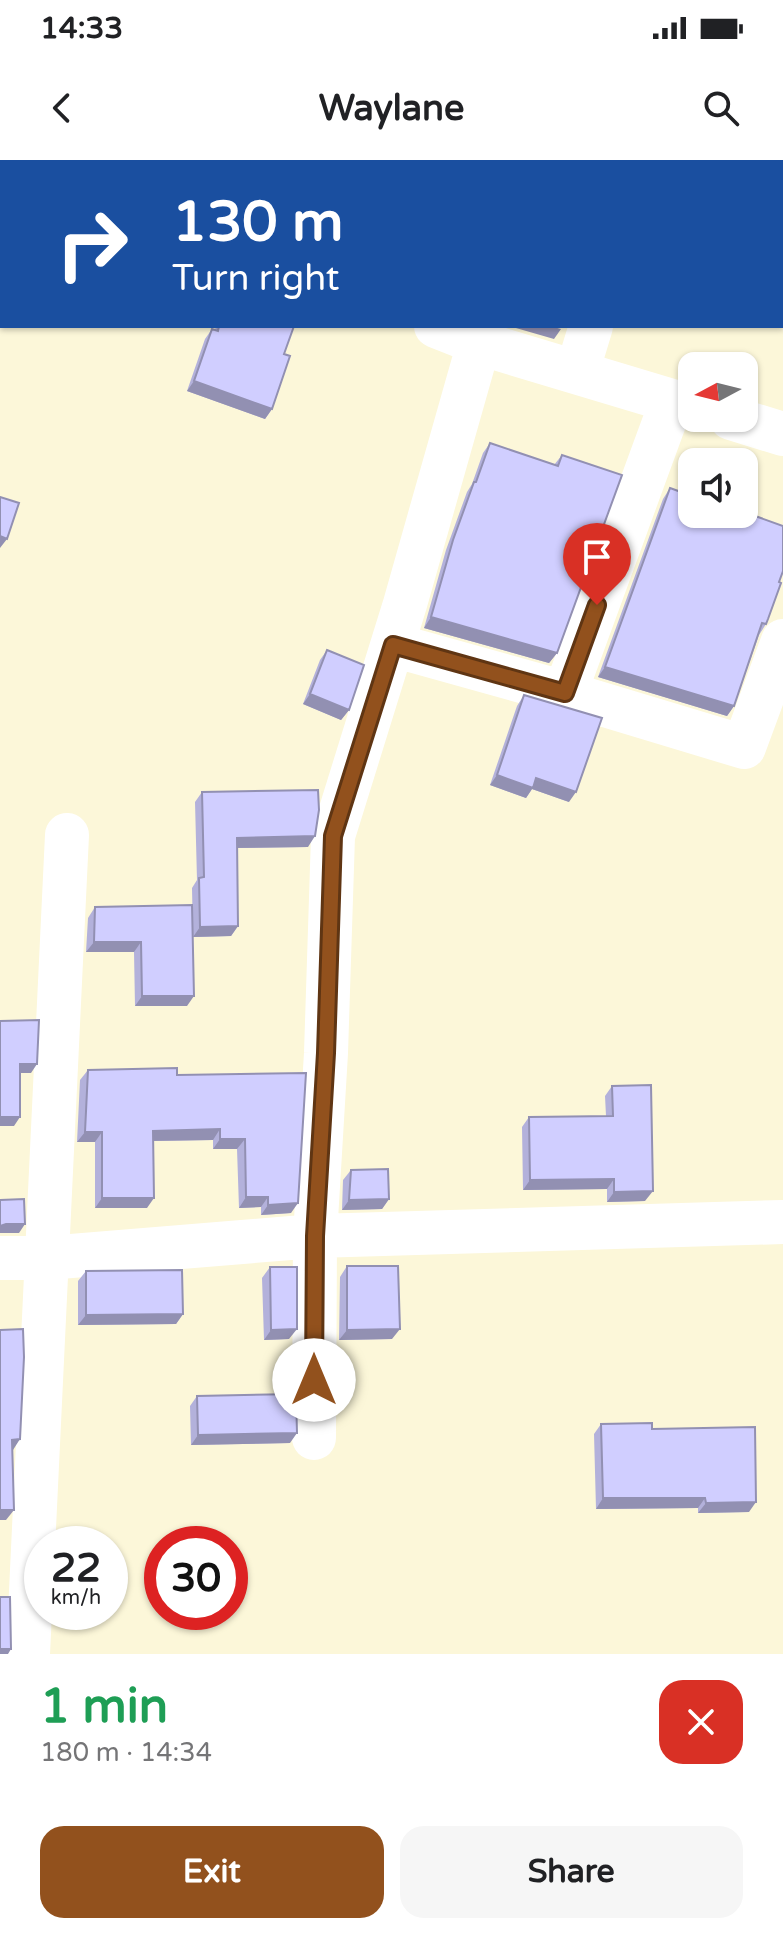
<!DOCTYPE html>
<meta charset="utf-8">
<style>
:root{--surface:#fff;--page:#f6f6f6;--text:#202124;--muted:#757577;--accent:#92511d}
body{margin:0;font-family:"Varela Round",sans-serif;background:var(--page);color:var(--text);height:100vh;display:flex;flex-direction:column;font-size:30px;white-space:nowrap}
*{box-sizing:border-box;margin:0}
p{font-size:26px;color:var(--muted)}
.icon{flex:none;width:44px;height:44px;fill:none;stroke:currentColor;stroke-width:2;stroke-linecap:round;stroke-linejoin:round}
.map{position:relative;height:1494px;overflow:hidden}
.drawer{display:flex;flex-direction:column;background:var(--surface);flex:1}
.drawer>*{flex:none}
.top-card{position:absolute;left:0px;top:0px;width:784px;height:168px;box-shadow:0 2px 6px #0004;background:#1a4fa0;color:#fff;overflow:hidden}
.needle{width:52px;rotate:263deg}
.buttons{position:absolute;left:678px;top:192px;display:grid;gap:16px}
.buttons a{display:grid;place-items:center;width:80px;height:80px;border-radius:16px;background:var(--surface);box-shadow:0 2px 6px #0004;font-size:40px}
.speed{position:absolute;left:24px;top:1366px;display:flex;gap:16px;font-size:40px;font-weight:700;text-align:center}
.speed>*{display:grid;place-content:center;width:104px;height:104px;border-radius:50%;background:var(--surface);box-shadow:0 2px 6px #0004;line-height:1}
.speed small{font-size:20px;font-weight:400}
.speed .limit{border:12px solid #d22;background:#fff;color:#111}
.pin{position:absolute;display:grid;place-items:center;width:68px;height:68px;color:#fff;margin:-82px -34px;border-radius:50% 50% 50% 0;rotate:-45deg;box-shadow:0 0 8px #0007}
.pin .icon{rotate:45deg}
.me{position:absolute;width:88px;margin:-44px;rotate:0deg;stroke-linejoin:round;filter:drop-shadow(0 0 6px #0008)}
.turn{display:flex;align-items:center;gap:28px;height:168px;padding:0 40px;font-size:36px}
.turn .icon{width:104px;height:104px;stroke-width:2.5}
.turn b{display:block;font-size:56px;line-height:68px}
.round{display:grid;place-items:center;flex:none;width:84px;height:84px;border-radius:24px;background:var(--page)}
.summary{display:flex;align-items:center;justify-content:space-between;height:136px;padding:0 40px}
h1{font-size:48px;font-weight:700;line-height:60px;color:#1e9e55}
.button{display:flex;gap:16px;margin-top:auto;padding:16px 40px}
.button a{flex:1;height:92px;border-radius:24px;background:var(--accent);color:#fff;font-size:32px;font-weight:700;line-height:92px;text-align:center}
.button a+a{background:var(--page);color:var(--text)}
.status{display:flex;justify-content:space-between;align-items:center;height:56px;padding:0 40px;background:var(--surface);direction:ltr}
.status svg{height:22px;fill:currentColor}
header{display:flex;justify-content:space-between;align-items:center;height:104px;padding:0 40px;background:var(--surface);font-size:36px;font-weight:700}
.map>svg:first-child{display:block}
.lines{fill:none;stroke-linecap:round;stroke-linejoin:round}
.minor{stroke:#fff;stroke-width:44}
.wall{fill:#b3b1db}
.shaded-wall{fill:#9290b2}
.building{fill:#d0ceff;stroke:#9290b2;stroke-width:2}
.route-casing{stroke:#5f3513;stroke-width:20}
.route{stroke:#92511d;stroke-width:14}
</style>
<div class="status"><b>14:33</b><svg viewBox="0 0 49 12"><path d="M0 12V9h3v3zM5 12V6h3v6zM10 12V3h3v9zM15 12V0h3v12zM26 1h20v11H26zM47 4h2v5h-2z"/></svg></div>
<header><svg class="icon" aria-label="back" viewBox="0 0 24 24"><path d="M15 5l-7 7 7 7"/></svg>Waylane<svg class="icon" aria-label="search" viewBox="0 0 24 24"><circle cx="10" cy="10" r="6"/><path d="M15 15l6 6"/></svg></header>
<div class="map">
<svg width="783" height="1494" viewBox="0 0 783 1494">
<rect width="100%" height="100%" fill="#fcf7d9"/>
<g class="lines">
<path class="minor" d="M 232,0 L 238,2
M 111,2 L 112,0
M 450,2 L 451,0
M 638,2 L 639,0
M 782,74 L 783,74
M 0,118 L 2,116
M 479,183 L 692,247
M 577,212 L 591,166
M 672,241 L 565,533 L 744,587 L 783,481
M 731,258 L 783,274
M 393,485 L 565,533
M 0,1098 L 47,1098 L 315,1076 L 783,1062
M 314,1278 L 315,1076 L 326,893 L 333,676 L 405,444 L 479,183 L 436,166
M 28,1494 L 67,675"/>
</g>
<path class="wall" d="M 216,166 L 294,166 L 284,194 L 272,249 L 265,259 L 187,231 L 205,179 L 212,169 L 215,170 Z
M 490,283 L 554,305 L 562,295 L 557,493 L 549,503 L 424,468 L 446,390 L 467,332 L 472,324 L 483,293 Z
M 670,328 L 766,464 L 759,475 L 734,546 L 727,556 L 598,517 L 663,339 Z
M 327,490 L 349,550 L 341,560 L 303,544 L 320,500 Z
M 524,535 L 569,642 L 532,629 L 526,638 L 490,625 L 517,546 Z
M 202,632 L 308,687 L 237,688 L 238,766 L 231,776 L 193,777 L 192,728 L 197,720 L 195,642 Z
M 192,745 L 187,846 L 135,846 L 134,792 L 86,792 L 88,758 L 95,747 Z
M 88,910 L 177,915 L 306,913 L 291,1053 L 261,1055 L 261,1047 L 239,1048 L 237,989 L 213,989 L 213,980 L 153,981 L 147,1048 L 95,1048 L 95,982 L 77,982 L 80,920 Z
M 612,926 L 645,1041 L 607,1042 L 607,1029 L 523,1030 L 522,967 L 529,957 L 606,956 L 605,936 Z
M 351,1010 L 389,1039 L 382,1049 L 342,1050 L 343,1020 Z
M 347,1106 L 392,1179 L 339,1180 L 340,1117 Z
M 270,1107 L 289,1179 L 264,1180 L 262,1118 Z
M 86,1111 L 183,1154 L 176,1164 L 78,1165 L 78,1121 Z
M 197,1236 L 290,1283 L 191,1285 L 190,1246 Z
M 601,1264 L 652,1269 L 749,1352 L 698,1353 L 698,1348 L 596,1349 L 594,1274 Z"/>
<path class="shaded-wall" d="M 509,166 L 550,166 L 561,169 L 554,179 Z
M 194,221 L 272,249 L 265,259 L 187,231 Z
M 0,376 L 7,379 L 0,388 Z
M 431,457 L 557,493 L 549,503 L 424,468 Z
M 605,507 L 734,546 L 727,556 L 598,517 Z
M 310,534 L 349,550 L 341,560 L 303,544 Z
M 497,615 L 536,618 L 576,632 L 569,642 L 532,629 L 526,638 L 490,625 Z
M 315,676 L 308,687 L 230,688 L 237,678 Z
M 238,766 L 231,776 L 193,777 L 200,767 Z
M 94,782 L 141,782 L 134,792 L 86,792 Z
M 142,836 L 194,836 L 187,846 L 135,846 Z
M 20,904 L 37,904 L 31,913 L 14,913 Z
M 0,957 L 20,957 L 14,966 L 0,966 Z
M 220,969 L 213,980 L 146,981 L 153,971 Z
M 85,972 L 102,972 L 95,982 L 77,982 Z
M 220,979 L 245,979 L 237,989 L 213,989 Z
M 614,1019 L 607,1029 L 523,1030 L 530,1020 Z
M 653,1031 L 645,1041 L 607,1042 L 614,1032 Z
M 246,1037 L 268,1037 L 261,1047 L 239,1048 Z
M 102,1038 L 154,1038 L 147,1048 L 95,1048 Z
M 389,1039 L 382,1049 L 342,1050 L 349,1040 Z
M 298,1043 L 291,1053 L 261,1055 L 268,1045 Z
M 6,1064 L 25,1064 L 19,1073 L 0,1073 L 0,1066 Z
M 183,1154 L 176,1164 L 78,1165 L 86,1155 Z
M 297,1169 L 289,1179 L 264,1180 L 271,1170 Z
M 400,1169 L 392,1179 L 339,1180 L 347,1170 Z
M 297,1273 L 290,1283 L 191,1285 L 198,1275 Z
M 20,1279 L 13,1290 L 12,1280 Z
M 603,1338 L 705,1338 L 698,1348 L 596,1349 Z
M 756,1342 L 749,1352 L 698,1353 L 706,1343 Z
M 0,1350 L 14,1350 L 6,1360 L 0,1360 Z
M 0,1489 L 11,1489 L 8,1494 L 0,1494 Z"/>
<path class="building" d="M 0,0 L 27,0 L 26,2 L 2,2 L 2,82 L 0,81 Z
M 361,0 L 434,0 L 435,2 L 360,2 Z
M 480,0 L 620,0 L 619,2 L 480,2 Z
M 668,0 L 783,0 L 783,40 L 782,41 L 782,2 L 667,2 Z
M 219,166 L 294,166 L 284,194 L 290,196 L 272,249 L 194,221 L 212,169 L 218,171 Z
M 490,283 L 558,306 L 562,295 L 622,315 L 557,493 L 431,457 L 453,380 L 474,322 L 476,322 Z
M 670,328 L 692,336 L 692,354 L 744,354 L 744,352 L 783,366 L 783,411 L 779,422 L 781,423 L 768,459 L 766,464 L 762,463 L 734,546 L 605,507 Z
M 0,337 L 19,343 L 7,379 L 0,376 Z
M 327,490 L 364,505 L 349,550 L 310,534 Z
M 524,535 L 602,558 L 576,632 L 536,618 L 533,628 L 497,615 Z
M 318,630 L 319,650 L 315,676 L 237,678 L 238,766 L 200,767 L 199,718 L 204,717 L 202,632 Z
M 192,745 L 194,836 L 142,836 L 141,782 L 94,782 L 95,747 Z
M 39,860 L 37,904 L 20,904 L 20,957 L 0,957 L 0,861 Z
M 177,908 L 177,915 L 306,913 L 298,1043 L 268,1045 L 268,1037 L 246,1037 L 245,979 L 220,979 L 220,969 L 153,971 L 154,1038 L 102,1038 L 102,972 L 85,972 L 88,910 Z
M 651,925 L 653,1031 L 614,1032 L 614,1019 L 530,1020 L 529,957 L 613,956 L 612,926 Z
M 388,1009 L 389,1039 L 349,1040 L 351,1010 Z
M 24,1039 L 25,1064 L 6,1064 L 0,1066 L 0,1040 Z
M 347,1106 L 398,1106 L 400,1169 L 347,1170 Z
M 270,1107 L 297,1107 L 297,1169 L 271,1170 Z
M 182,1110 L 183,1154 L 86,1155 L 86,1111 Z
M 23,1169 L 24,1197 L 20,1279 L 12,1280 L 14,1350 L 0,1350 L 0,1170 Z
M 296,1234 L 297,1273 L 198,1275 L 197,1236 Z
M 652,1263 L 652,1269 L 755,1267 L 756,1342 L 706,1343 L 705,1338 L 603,1338 L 601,1264 Z
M 0,1437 L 10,1437 L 11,1489 L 0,1489 Z"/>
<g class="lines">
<defs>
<path id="route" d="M 314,1220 L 315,1076 L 326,893 L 333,676 L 393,485 L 565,533 L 597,445"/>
</defs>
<use href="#route" class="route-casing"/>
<use href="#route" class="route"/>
</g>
</svg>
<div class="buttons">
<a><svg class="needle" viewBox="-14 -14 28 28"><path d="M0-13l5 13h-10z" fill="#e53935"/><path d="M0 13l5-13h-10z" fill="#757577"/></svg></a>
<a><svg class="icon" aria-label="sound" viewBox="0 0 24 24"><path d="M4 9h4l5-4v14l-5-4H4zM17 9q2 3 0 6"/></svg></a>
</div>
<div class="speed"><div>22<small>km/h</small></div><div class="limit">30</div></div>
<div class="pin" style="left:597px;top:445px;background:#d93025"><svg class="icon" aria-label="arrive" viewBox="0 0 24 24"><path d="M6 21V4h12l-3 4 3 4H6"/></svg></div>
<svg class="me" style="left:314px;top:1220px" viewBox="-20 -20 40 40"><circle r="19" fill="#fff"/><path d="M0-13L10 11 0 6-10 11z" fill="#92511d"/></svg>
<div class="top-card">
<div class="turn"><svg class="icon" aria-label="right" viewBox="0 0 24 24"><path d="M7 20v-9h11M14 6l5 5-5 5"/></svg><div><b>130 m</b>Turn right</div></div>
</div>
</div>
<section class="drawer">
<div class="summary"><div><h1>1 min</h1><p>180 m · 14:34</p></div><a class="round" style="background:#d93025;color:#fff"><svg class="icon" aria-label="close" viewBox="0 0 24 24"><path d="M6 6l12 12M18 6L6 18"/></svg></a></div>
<div class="button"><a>Exit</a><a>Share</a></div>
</section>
